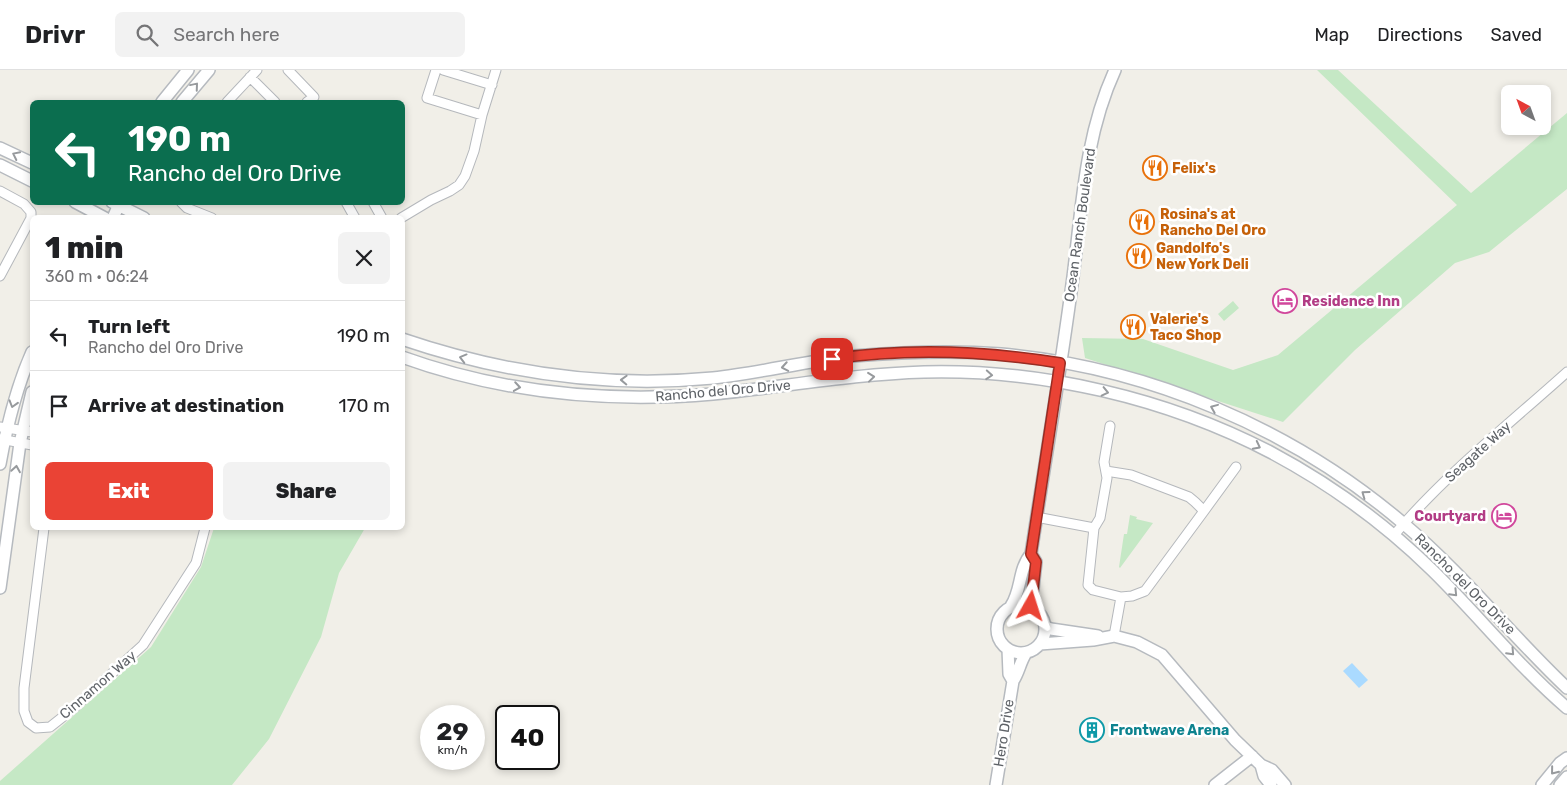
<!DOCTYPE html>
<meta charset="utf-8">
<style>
:root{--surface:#fff;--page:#f2f2f2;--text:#202124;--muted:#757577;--line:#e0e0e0;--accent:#ea4335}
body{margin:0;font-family:Rubik,sans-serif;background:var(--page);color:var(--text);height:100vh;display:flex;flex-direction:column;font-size:19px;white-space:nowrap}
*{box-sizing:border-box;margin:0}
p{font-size:16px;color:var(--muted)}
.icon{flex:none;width:28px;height:28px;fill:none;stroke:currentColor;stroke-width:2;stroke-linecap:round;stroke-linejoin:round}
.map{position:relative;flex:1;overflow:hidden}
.sheet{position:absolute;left:30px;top:145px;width:375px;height:315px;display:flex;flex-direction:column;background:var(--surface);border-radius:8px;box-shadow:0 2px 8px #0003}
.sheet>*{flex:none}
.hud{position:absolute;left:30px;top:30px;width:375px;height:105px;border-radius:8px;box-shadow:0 2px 8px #0003;background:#0b6e4f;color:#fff;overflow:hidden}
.needle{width:32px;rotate:319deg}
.controls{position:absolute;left:1501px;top:15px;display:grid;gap:10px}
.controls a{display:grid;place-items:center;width:50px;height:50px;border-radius:8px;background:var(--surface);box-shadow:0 2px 8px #0003;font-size:25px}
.speed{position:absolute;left:420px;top:635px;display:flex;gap:10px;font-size:25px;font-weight:700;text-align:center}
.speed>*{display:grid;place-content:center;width:65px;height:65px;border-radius:50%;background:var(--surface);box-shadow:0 2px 8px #0003;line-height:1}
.speed small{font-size:12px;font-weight:400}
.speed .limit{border:2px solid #111;border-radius:8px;background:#fff;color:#111}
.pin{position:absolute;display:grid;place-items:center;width:42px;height:42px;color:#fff;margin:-21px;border-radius:10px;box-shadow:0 2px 8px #0006}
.me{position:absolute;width:55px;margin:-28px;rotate:6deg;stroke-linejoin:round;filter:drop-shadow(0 0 4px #0008)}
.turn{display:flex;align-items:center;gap:18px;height:105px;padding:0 15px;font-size:22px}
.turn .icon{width:65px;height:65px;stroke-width:2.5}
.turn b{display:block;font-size:35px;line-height:42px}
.round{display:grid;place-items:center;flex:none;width:52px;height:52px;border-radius:8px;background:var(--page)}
.head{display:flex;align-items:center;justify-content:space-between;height:85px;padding:0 15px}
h1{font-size:30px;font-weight:800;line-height:38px}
.button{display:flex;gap:10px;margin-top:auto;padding:10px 15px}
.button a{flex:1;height:58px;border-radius:8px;background:var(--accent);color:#fff;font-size:20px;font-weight:800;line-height:58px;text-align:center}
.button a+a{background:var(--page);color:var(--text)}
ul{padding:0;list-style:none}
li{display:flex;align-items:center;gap:15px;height:70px;padding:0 15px;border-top:1px solid var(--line)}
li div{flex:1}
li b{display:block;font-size:19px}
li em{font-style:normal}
header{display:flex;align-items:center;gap:30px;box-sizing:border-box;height:70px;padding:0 25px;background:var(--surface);border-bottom:1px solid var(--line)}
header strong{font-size:24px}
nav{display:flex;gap:28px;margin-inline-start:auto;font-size:18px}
.search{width:350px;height:45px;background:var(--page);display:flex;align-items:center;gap:12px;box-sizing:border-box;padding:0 18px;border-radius:8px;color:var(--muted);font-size:19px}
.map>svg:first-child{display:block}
.green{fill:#c5e8c5}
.water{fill:#aadaff}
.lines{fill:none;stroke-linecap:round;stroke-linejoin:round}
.street-casing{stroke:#b5b8bc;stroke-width:11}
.secondary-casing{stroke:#b6babf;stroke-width:14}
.street{stroke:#fff;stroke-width:9}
.secondary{stroke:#fff;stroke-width:11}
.oneway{stroke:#979a9d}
.route-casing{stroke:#982c22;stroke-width:12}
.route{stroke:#ea4335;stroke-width:9}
.labels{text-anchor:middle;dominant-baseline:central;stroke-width:5;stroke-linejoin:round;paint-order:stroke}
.food-label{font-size:14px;font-weight:bold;fill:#c56008;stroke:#fff;text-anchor:start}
.street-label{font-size:14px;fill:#5f6368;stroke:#fff}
.hotel-label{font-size:14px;font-weight:bold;fill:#b23c85;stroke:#fff;text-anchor:start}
.culture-label{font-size:14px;font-weight:bold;fill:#0d838f;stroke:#fff;text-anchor:start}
</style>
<header>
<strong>Drivr</strong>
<div class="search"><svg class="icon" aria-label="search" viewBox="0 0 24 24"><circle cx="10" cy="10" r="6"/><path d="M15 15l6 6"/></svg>Search here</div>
<nav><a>Map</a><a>Directions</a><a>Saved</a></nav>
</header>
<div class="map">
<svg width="1567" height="715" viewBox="0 0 1567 715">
<rect width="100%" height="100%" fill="#f1efe8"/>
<path class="green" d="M 1317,0 L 1338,0 L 1471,123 L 1567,43 L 1567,119 L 1489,182 L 1455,193 L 1355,280 L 1283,352 L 1085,288 L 1082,268 L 1143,269 L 1233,300 L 1278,285 L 1457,135 Z
M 1233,231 L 1239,238 L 1224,251 L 1218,244 Z
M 1130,445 L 1137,447 L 1136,449 L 1153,453 L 1120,498 L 1119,497 L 1124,464 L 1127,464 Z
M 214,458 L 365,458 L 339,503 L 321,567 L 269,669 L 232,715 L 0,715 L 0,711 L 151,577 L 201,497 Z"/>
<path class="water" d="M 1352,593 L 1368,610 L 1359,618 L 1343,601 Z"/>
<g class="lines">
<defs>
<path id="street" d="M 288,0 L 314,27 L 307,32
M 436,0 L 427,28 L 482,45
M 443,0 L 492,15
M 250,7 L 275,32
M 227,32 L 257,0
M 0,121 L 24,134 L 31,142 L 31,148 L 0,206
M 181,132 L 187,138 L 212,148
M 346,132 L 355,148
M 373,132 L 382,148
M 401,148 L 431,130 L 450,121 L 459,115 L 465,106 L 474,81 L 482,45 L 496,0
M 0,357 L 32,362
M 0,369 L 32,375
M 1106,401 L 1131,405 L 1189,427 L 1195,432 L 1204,441 L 1145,521 L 1132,526 L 1121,527 L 1114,566
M 1204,441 L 1236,397
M 1036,447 L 1094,458 L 1088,515 L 1093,520 L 1121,527
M 44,458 L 24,618 L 24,641 L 28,652 L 36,658 L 50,657 L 74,638 L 143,575 L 196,493 L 205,458
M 1094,458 L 1100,448 L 1107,408 L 1104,392 L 1110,356
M 1394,465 C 1445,405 1508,355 1567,302"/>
<path id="secondary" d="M 162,32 L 188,0
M 182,32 L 209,0
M 0,78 L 32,93
M 0,95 L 32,111
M 75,132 L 105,148
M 112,132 L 144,148
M 113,148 L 120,132
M 402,269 C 502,303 608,318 713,308 C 760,303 806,291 853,286 C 902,282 951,280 1001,284 C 1147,297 1292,358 1404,454 C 1463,504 1511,565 1567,618
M 402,287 C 502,323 608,333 713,324 C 783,317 854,304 924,302 C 1042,299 1167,328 1272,383 C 1330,414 1385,454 1432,500 C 1478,545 1518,596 1567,638
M 0,394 C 7,355 16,318 32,282
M 0,518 L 20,373 L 32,322
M997 559a24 24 0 1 1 48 0a24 24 0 1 1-48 0Z
M 1011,536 C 1022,520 1018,499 1031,484 C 1045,391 1061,299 1073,207 C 1082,136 1085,65 1115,0
M 1031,536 L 1036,492 L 1031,484
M 1046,557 L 1051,559 L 1098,566
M 1040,574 L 1093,570 L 1114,566 L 1137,572 L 1162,585 L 1235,670 L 1261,695 L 1272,700 L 1285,715
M 1008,579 L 1009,604 L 1013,611
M 1261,695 L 1264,706 L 1271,715
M 996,715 L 1013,611 C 1019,602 1020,592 1026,583
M 1215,715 L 1252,686
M 1542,715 L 1560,693 L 1567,688
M 1560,715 L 1567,707"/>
</defs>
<use href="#street" class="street-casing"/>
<use href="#secondary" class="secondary-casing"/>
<use href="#street" class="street"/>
<use href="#secondary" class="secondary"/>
</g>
<defs><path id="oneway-chevron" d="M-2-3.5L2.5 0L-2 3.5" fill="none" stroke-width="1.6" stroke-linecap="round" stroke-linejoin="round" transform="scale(1.25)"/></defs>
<g class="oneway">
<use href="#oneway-chevron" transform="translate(195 16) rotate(-50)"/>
<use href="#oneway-chevron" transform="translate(16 85) rotate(-154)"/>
<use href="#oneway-chevron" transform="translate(463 288) rotate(-165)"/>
<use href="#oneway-chevron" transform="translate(785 297) rotate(170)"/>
<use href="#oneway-chevron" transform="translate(989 305) rotate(4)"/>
<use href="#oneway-chevron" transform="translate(871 307) rotate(-6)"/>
<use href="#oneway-chevron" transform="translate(624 310) rotate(-178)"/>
<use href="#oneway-chevron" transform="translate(517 317) rotate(9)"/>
<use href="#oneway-chevron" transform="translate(1105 322) rotate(13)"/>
<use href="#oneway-chevron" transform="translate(13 334) rotate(107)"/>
<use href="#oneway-chevron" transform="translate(1214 338) rotate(-158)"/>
<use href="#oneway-chevron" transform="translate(1257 376) rotate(27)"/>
<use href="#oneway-chevron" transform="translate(16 399) rotate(-81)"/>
<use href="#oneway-chevron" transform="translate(1365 424) rotate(-144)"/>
<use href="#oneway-chevron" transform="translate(1454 523) rotate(46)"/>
<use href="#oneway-chevron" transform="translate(1511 582) rotate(47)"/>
<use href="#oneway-chevron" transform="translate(1554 701) rotate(129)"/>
</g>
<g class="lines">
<defs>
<path id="route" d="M 832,289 C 907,278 985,281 1060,293 L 1031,484 L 1036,492 L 1031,536"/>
</defs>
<use href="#route" class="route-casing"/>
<use href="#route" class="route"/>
</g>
<defs>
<symbol id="restaurant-ring" viewBox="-11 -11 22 22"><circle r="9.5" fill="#fff" stroke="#e8710a" stroke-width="1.5"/><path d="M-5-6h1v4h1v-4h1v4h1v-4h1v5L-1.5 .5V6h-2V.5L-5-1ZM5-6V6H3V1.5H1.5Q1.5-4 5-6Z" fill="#e8710a"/></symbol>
<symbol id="hotel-ring" viewBox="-11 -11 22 22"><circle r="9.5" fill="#fff" stroke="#d1479c" stroke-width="1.5"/><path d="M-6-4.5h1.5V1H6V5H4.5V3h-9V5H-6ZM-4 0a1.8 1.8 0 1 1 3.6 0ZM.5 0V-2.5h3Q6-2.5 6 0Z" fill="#d1479c"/></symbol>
<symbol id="building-ring" viewBox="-11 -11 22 22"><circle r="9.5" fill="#fff" stroke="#0f9aa8" stroke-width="1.5"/><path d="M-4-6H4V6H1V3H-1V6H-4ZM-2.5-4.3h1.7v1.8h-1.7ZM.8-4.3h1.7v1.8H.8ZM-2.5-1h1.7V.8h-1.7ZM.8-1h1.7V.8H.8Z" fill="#0f9aa8"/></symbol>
</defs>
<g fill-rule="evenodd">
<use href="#restaurant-ring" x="1141" y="84" width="28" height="28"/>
<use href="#restaurant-ring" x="1128" y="138" width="28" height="28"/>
<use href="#restaurant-ring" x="1125" y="172" width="28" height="28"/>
<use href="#hotel-ring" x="1271" y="217" width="28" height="28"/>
<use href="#restaurant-ring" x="1119" y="243" width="28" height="28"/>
<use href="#hotel-ring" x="1490" y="432" width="28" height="28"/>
<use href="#building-ring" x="1078" y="646" width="28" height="28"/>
</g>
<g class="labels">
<g class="food-label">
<text x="1172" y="98">Felix's</text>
<text x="1160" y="144">Rosina's at<tspan x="1160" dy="16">Rancho Del Oro</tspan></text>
<text x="1156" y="178">Gandolfo's<tspan x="1156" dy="16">New York Deli</tspan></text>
<text x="1150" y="249">Valerie's<tspan x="1150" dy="16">Taco Shop</tspan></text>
</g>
<g class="street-label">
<text transform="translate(1080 155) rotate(-82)">Ocean Ranch Boulevard</text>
<text transform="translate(723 321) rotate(-5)">Rancho del Oro Drive</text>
<text transform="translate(1478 382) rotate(-42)">Seagate Way</text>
<text transform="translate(1465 514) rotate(45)">Rancho del Oro Drive</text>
<text transform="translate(98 615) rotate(-41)">Cinnamon Way</text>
<text transform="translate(1004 663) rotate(-81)">Hero Drive</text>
</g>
<g class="hotel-label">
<text x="1302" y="231">Residence Inn</text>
<text x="1486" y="446" text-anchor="end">Courtyard</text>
</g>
<g class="culture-label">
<text x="1110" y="660">Frontwave Arena</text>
</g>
</g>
</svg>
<div class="controls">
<a><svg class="needle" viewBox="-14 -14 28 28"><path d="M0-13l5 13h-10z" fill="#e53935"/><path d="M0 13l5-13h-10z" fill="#757577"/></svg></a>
</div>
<div class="speed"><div>29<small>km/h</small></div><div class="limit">40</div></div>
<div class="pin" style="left:832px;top:289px;background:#d93025"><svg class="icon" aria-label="arrive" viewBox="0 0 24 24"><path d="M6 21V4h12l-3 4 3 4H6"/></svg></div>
<svg class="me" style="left:1031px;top:536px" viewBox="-20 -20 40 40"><path d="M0-17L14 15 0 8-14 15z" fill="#ea4335" stroke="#fff" stroke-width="4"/></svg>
<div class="hud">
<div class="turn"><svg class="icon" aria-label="left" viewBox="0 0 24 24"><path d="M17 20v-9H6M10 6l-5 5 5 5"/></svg><div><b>190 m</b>Rancho del Oro Drive</div></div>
</div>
<section class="sheet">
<div class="head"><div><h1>1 min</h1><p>360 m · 06:24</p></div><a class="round"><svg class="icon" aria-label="close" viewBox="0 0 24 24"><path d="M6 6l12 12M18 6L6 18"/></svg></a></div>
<ul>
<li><svg class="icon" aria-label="left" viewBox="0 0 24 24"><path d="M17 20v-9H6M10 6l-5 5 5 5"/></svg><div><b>Turn left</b><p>Rancho del Oro Drive</p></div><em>190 m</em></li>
<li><svg class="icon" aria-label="arrive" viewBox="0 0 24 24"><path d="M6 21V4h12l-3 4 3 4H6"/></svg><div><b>Arrive at destination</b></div><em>170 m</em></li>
</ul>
<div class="button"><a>Exit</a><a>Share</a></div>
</section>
</div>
